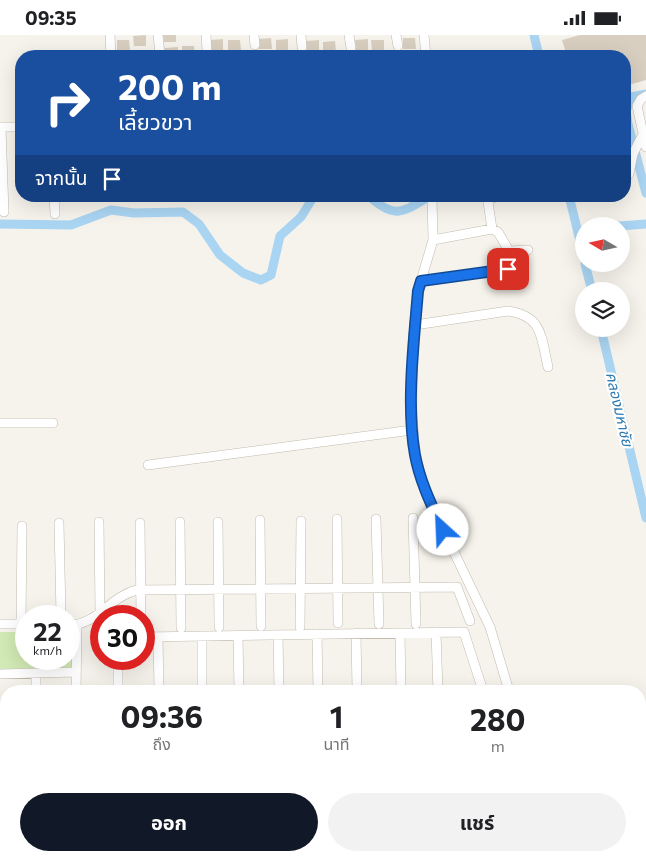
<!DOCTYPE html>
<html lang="th">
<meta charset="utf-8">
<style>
:root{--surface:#fff;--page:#f2f2f2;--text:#202124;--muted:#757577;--accent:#111827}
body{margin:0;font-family:Commissioner,"Noto Sans Thai",sans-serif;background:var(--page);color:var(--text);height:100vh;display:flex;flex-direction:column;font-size:19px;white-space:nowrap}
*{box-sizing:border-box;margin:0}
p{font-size:16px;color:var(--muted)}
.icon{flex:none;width:28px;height:28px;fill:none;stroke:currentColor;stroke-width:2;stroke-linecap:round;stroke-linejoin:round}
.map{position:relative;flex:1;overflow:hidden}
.panel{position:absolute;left:0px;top:650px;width:646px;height:176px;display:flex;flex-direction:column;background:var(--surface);border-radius:20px 20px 0 0;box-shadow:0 5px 20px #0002}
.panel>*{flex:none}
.banner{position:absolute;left:15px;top:15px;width:616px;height:152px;border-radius:20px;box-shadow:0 5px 20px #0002;background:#1a4fa0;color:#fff;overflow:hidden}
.needle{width:32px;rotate:279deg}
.controls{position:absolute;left:575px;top:182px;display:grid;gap:10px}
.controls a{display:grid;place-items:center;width:55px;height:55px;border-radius:50%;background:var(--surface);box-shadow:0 5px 20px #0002;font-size:25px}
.speed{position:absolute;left:15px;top:570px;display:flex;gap:10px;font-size:25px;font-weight:700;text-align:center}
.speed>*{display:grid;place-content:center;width:65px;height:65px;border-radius:50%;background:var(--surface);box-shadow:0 5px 20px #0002;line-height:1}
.speed small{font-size:12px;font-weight:400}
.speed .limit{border:8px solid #d22;background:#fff;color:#111}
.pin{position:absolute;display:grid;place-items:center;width:42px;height:42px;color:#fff;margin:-21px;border-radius:10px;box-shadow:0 2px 8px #0006}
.me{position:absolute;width:55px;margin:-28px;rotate:335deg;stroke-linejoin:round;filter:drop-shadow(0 0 4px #0008)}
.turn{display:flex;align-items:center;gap:18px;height:105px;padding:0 20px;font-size:22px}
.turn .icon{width:65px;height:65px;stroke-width:2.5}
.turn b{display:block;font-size:35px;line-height:42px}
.then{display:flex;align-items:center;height:48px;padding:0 20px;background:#0003;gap:10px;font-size:19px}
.eta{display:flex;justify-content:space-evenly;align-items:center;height:85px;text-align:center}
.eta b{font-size:30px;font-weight:700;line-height:35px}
.primary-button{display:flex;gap:10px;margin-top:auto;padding:10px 20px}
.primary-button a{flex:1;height:58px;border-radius:30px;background:var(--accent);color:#fff;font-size:20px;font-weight:700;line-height:58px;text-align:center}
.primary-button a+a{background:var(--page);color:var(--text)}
.status{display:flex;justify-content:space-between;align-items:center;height:35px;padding:0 25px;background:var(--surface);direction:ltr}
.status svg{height:14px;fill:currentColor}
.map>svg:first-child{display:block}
.green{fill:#d2eab5}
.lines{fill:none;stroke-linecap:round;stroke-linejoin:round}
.canal{stroke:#a9d4f2;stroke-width:9}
.building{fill:#d8cfc1}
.street-casing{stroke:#c2bbae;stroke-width:10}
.street{stroke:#fff;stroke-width:9}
.route-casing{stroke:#114b97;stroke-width:12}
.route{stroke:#1a73e8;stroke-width:9}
.labels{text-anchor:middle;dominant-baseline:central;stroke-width:4.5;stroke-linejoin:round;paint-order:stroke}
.water-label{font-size:15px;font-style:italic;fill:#2e7ab2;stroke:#fff}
</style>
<div class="status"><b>09:35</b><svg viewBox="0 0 49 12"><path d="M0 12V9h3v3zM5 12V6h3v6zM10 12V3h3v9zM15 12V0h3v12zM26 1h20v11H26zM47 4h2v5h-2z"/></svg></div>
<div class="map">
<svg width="646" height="826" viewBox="0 0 646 826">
<rect width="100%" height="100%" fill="#f6f3ec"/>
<path class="green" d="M 0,597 L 26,597 L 26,624 L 69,624 L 69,597 L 73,597 L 72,633 L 0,634 Z"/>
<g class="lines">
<path class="canal" d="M 534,0 L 539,21
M 646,59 L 631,62 L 626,76 L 628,89 L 646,158
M 369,161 C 395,185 403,177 430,161
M 569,161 L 584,222
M 0,189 L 71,190 L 111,175 L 134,178 L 183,177 L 199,189 L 220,220 L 243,238 L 261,245 L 271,240 L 280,201 L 301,182 L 314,161
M 619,191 L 646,189
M 585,229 L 592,256
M 601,294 L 646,483
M 640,760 L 646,759
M 0,808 L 6,806"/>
</g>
<path class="building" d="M 146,0 L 146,11 L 134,11 L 133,1 Z
M 163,0 L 176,0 L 176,7 L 164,7 Z
M 580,0 L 646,0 L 646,45 L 625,51 L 625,21 L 567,21 L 562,5 Z
M 271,3 L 272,14 L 259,14 L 259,4 Z
M 403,3 L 415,3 L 416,14 L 403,14 Z
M 223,4 L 223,15 L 211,15 L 211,5 Z
M 288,4 L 288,15 L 276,15 L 276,5 Z
M 368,4 L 368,15 L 356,15 L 355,5 Z
M 117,5 L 129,5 L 130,16 L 117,16 Z
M 228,5 L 240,5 L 241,15 L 228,16 Z
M 319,5 L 319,16 L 307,16 L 306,6 Z
M 371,5 L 384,5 L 384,16 L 372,16 Z
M 335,6 L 336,17 L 323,18 L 323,7 Z
M 182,11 L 194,11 L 195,21 L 182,21 Z
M 178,12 L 178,21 L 165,21 L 165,13 Z"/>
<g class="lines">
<defs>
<path id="street" d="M 110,0 L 111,21
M 158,0 L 160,19
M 206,0 L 207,15
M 254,0 L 255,10
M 301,0 L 302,12
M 349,0 L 351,13
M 396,0 L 398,11
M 424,0 L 426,21
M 646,61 L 641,64 L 637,71 L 646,112
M 0,92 L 21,92
M 1,92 L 4,177
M 629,139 L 633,119 L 643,99
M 54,161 L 55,179
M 432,161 L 433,205 L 418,256 L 413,305 L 412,374 L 415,419 L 427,461 L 490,592 L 509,656
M 492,194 L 488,167 L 490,164 L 498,161
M 433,205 L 492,194 L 498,197 L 509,216 L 528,215
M 421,246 L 508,234
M 415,290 L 508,276 C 543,281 541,302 548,332
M 0,388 L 53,388
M 148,430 L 412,395
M 413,483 L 416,589
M 337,484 L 338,588
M 376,484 L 379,589
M 260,485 L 261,591
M 99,487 L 100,579
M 180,487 L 181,593
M 218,487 L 219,592
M 59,488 L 61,581
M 140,488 L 141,581
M 0,589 L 26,589
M 21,589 L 22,491
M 69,590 C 98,590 110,561 137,555 L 457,552 L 470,586
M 300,592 L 301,486
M 436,597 L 438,656
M 356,598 L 357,656
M 400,598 L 401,656
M 317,599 L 318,656
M 278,600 L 279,656
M 202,601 L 202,656
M 238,601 L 239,656
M 144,602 L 464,597 L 483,656
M 158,602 L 159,656
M 118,624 L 118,656
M 36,638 L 36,656
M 0,639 L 76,637
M 76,656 L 77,590
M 0,761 L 6,761
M 2,817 L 2,826
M 44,820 L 44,826
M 130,820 L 130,826
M 259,820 L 259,826
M 300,820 L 300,826
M 346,820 L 346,826
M 427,820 L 427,826
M 469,820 L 470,826
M 514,820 L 514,826
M 86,826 L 87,820
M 173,826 L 173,820
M 179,826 L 213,820
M 386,826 L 386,820
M 541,826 L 541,820"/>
</defs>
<use href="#street" class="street-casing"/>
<use href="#street" class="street"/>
</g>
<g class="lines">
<defs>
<path id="route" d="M 443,495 C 432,471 420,447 415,420 C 406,370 414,306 418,256 L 421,246 L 508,234"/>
</defs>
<use href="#route" class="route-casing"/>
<use href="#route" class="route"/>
</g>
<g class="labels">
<g class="water-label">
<text transform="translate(620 374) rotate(77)">คลองมหาชัย</text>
</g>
</g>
</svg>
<div class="controls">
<a><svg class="needle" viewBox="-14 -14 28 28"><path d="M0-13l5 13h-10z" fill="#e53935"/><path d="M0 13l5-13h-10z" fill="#757577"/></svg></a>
<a><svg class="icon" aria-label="layers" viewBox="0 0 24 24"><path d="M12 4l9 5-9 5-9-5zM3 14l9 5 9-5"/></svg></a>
</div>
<div class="speed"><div>22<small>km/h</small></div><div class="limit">30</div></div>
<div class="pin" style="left:508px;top:234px;background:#d93025"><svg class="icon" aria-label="arrive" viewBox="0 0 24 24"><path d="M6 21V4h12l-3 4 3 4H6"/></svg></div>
<svg class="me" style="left:443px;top:495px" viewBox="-20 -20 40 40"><circle r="19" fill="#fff"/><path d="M0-13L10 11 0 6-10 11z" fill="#1a73e8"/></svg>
<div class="banner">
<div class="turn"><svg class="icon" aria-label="right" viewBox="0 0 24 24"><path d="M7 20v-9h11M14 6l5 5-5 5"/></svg><div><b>200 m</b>เลี้ยวขวา</div></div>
<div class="then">จากนั้น<svg class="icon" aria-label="arrive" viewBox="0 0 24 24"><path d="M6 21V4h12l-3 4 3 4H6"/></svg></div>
</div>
<section class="panel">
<div class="eta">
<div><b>09:36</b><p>ถึง</p></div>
<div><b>1</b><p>นาที</p></div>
<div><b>280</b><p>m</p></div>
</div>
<div class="primary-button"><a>ออก</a><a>แชร์</a></div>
</section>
</div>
